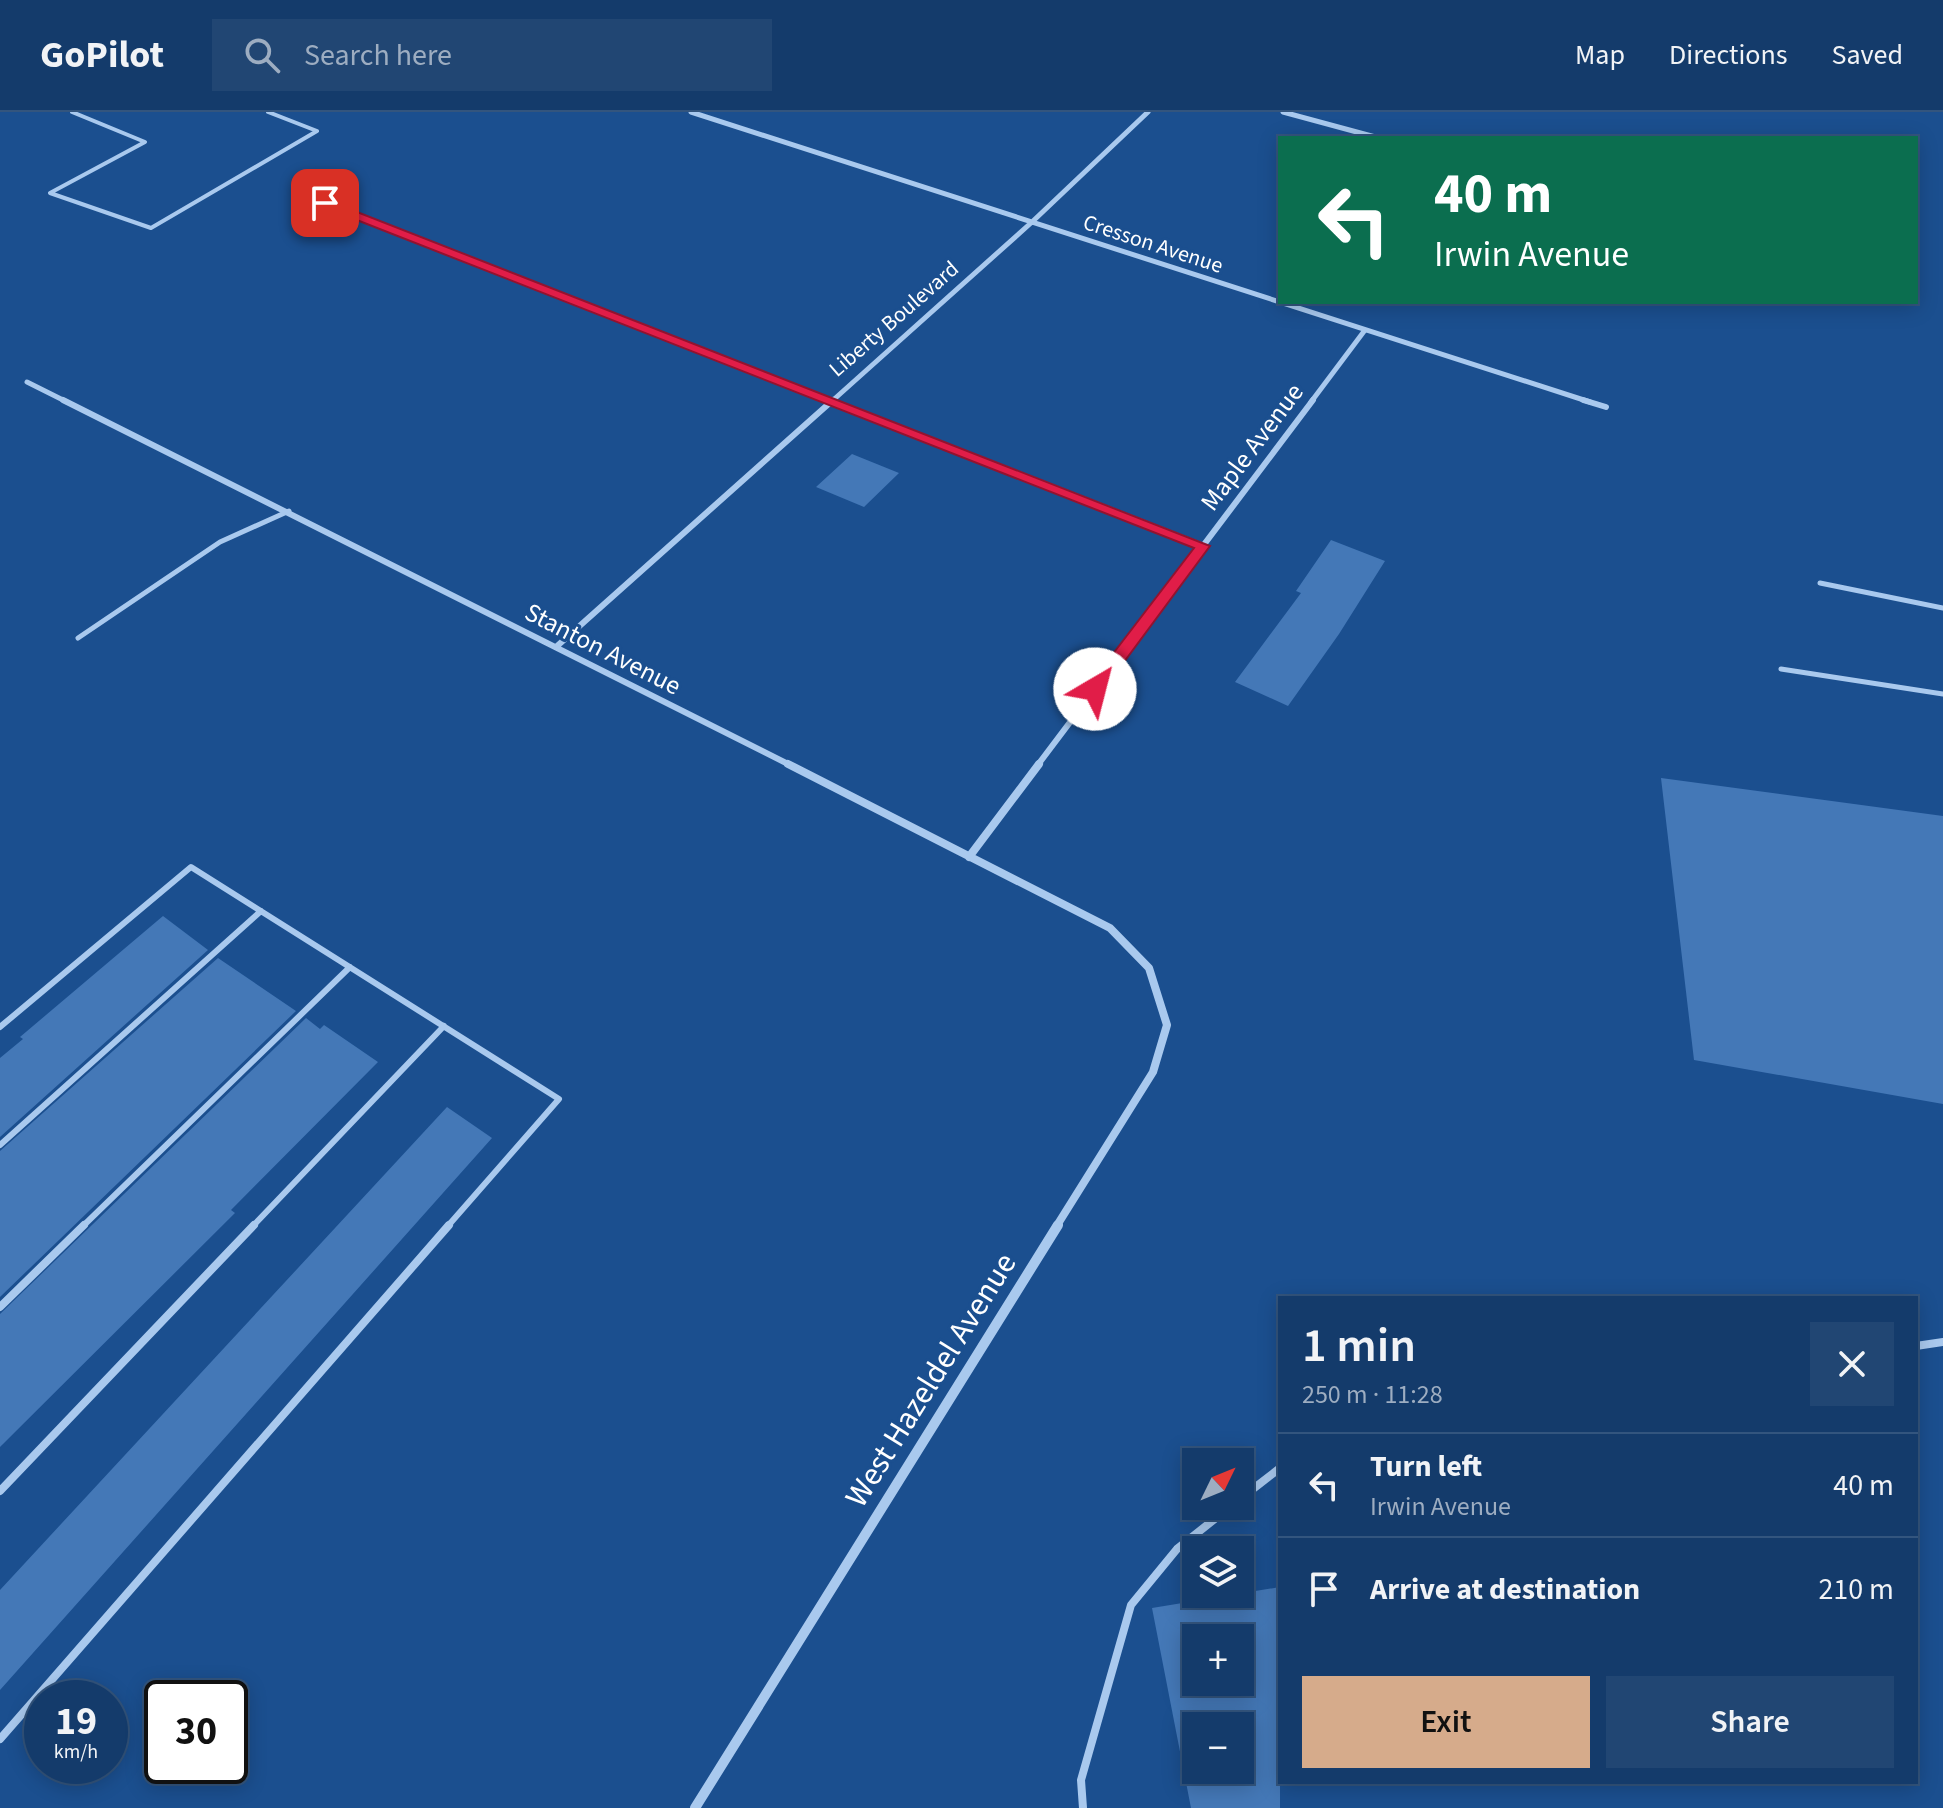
<!DOCTYPE html>
<meta charset="utf-8">
<style>
:root{--surface:#143b6b;--page:#214673;--text:#f1f3f6;--muted:#9dadc1;--line:#33557e;--accent:#d6ab8b}
body{margin:0;font-family:"Source Sans 3",sans-serif;background:var(--page);color:var(--text);height:100vh;display:flex;flex-direction:column;font-size:30px;white-space:nowrap}
*{box-sizing:border-box;margin:0}
p{font-size:26px;color:var(--muted)}
.icon{flex:none;width:44px;height:44px;fill:none;stroke:currentColor;stroke-width:2;stroke-linecap:round;stroke-linejoin:round}
.map{position:relative;flex:1;overflow:hidden}
.panel{position:absolute;left:1278px;top:1184px;width:640px;height:488px;display:flex;flex-direction:column;background:var(--surface);border-radius:0px;box-shadow:0 4px 20px #0003,0 0 0 2px var(--line)}
.panel>*{flex:none}
.hud{position:absolute;left:1278px;top:24px;width:640px;height:168px;border-radius:0px;box-shadow:0 4px 20px #0003,0 0 0 2px var(--line);background:#0b6e4f;color:#fff;overflow:hidden}
.needle{width:52px;rotate:47deg}
.controls{position:absolute;left:1182px;top:1336px;display:grid;gap:16px}
.controls a{display:grid;place-items:center;width:72px;height:72px;border-radius:0px;background:var(--surface);box-shadow:0 4px 20px #0003,0 0 0 2px var(--line);font-size:40px}
.speed{position:absolute;left:24px;top:1568px;display:flex;gap:16px;font-size:40px;font-weight:700;text-align:center}
.speed>*{display:grid;place-content:center;width:104px;height:104px;border-radius:50%;background:var(--surface);box-shadow:0 4px 20px #0003,0 0 0 2px var(--line);line-height:1}
.speed small{font-size:20px;font-weight:400}
.speed .limit{border:4px solid #111;border-radius:12px;background:#fff;color:#111}
.pin{position:absolute;display:grid;place-items:center;width:68px;height:68px;color:#fff;margin:-34px;border-radius:16px;box-shadow:0 4px 12px #0006}
.me{position:absolute;width:88px;margin:-44px;rotate:37deg;stroke-linejoin:round;filter:drop-shadow(0 0 6px #0008)}
.turn{display:flex;align-items:center;gap:28px;height:168px;padding:0 24px;font-size:36px}
.turn .icon{width:104px;height:104px;stroke-width:2.5}
.turn b{display:block;font-size:56px;line-height:68px}
.round{display:grid;place-items:center;flex:none;width:84px;height:84px;border-radius:0px;background:var(--page)}
.head{display:flex;align-items:center;justify-content:space-between;height:136px;padding:0 24px}
h1{font-size:48px;font-weight:600;line-height:60px}
.button{display:flex;gap:16px;margin-top:auto;padding:16px 24px}
.button a{flex:1;height:92px;border-radius:0px;background:var(--accent);color:#111;font-size:32px;font-weight:600;line-height:92px;text-align:center}
.button a+a{background:var(--page);color:var(--text)}
ul{padding:0;list-style:none}
li{display:flex;align-items:center;gap:24px;height:104px;padding:0 24px;border-top:2px solid var(--line)}
li div{flex:1}
li b{display:block;font-size:30px}
li em{font-style:normal}
header{display:flex;align-items:center;gap:48px;box-sizing:border-box;height:112px;padding:0 40px;background:var(--surface);border-bottom:2px solid var(--line)}
header strong{font-size:38px}
nav{display:flex;gap:44px;margin-inline-start:auto;font-size:28px}
.search{width:560px;height:72px;background:var(--page);display:flex;align-items:center;gap:20px;box-sizing:border-box;padding:0 28px;border-radius:0px;color:var(--muted);font-size:30px}
.map>svg:first-child{display:block}
.building{fill:#4478b7;fill-rule:evenodd}
.lines{fill:none;stroke-linecap:round;stroke-linejoin:round}
.lane-far3{stroke:#a9c9ee;stroke-width:4}
.lane-far2{stroke:#a9c9ee;stroke-width:5}
.lane-far1{stroke:#a9c9ee;stroke-width:6}
.lane{stroke:#a9c9ee;stroke-width:8}
.street-far3{stroke:#a9c9ee;stroke-width:5}
.street-far2{stroke:#a9c9ee;stroke-width:6}
.street-far1{stroke:#a9c9ee;stroke-width:8}
.street{stroke:#a9c9ee;stroke-width:10}
.route{fill:#e11d48;stroke:#92132f;stroke-width:2}
.labels{text-anchor:middle;dominant-baseline:central;stroke-width:6;stroke-linejoin:round;paint-order:stroke}
.far-street-label{font-size:22px;fill:#fff;stroke:#1b4f8f}
.street-label{font-size:26px;fill:#fff;stroke:#1b4f8f}
.near-street-label{font-size:32px;fill:#fff;stroke:#1b4f8f}
</style>
<header>
<strong>GoPilot</strong>
<div class="search"><svg class="icon" aria-label="search" viewBox="0 0 24 24"><circle cx="10" cy="10" r="6"/><path d="M15 15l6 6"/></svg>Search here</div>
<nav><a>Map</a><a>Directions</a><a>Saved</a></nav>
</header>
<div class="map">
<svg width="1943" height="1696" viewBox="0 0 1943 1696">
<rect width="100%" height="100%" fill="#1b4f8f"/>
<path class="building" d="M 852,342 L 899,361 L 864,395 L 816,375 Z
M 1331,428 L 1385,449 L 1339,522 L 1288,594 L 1235,570 L 1301,481 L 1296,479 Z
M 1661,666 L 1943,704 L 1943,992 L 1694,948 Z
M 163,804 L 208,838 L 0,1025 L 0,946 L 23,927 L 20,925 Z
M 218,846 L 296,899 L 0,1185 L 0,1039 Z
M 306,906 L 320,917 L 324,913 L 378,950 L 231,1098 L 235,1101 L 0,1335 L 0,1202 Z
M 447,995 L 492,1026 L 0,1578 L 0,1478 Z
M 1280,1475 L 1280,1696 L 1191,1696 L 1152,1496 ZM 1196,1526 L 1240,1526 L 1240,1570 L 1196,1570 ZM 1196,1614 L 1240,1614 L 1240,1658 L 1196,1658 Z"/>
<g class="lines">
<path class="lane-far3" d="M 72,0 L 145,30 L 50,81 L 151,116 L 317,19 L 268,0"/>
<path class="lane-far2" d="M 1820,471 L 1943,496
M 78,526 L 220,430 L 289,399
M 1781,557 L 1943,582"/>
<path class="lane-far1" d="M 0,915 L 191,755 L 559,987 L 447,1115
M 0,1033 L 261,799
M 82,1115 L 350,855
M 252,1115 L 444,914"/>
<path class="lane" d="M 0,1195 L 84,1113
M 1916,1234 L 1943,1230
M 0,1379 L 254,1113
M 1240,1387 L 1280,1356
M 0,1627 L 449,1113
M 1083,1696 L 1081,1668 L 1131,1493 L 1177,1437 L 1231,1394"/>
<path class="street-far3" d="M 691,0 L 1590,290
M 1283,0 L 1379,26
M 325,91 L 834,290
M 27,270 L 67,290
M 831,290 L 1032,110 L 1148,0
M 1311,290 L 1365,218"/>
<path class="street-far2" d="M 63,288 L 792,654
M 829,288 L 1203,434
M 1583,288 L 1606,295
M 556,535 L 833,288
M 1037,654 L 1313,288"/>
<path class="street-far1" d="M 788,652 L 1110,816 L 1149,856 L 1167,913 L 1153,960 L 1056,1115
M 969,745 L 1039,652"/>
<path class="street" d="M 695,1696 L 1058,1113"/>
</g>
<path class="route" d="M 321,89 L 329,89 L 1210,434 L 1101,581 L 1089,581 L 1089,573 L 1194,436 L 321,94 Z"/>
<g class="labels">
<g class="far-street-label">
<text transform="translate(1153 132) rotate(18)">Cresson Avenue</text>
<text transform="translate(894 207) rotate(-41)">Liberty Boulevard</text>
</g>
<g class="street-label">
<text transform="translate(1252 335) rotate(-53)">Maple Avenue</text>
<text transform="translate(603 537) rotate(27)">Stanton Avenue</text>
</g>
<g class="near-street-label">
<text transform="translate(931 1268) rotate(-58)">West Hazeldel Avenue</text>
</g>
</g>
</svg>
<div class="controls">
<a><svg class="needle" viewBox="-14 -14 28 28"><path d="M0-13l5 13h-10z" fill="#e53935"/><path d="M0 13l5-13h-10z" fill="#9dadc1"/></svg></a>
<a><svg class="icon" aria-label="layers" viewBox="0 0 24 24"><path d="M12 4l9 5-9 5-9-5zM3 14l9 5 9-5"/></svg></a>
<a>+</a>
<a>−</a>
</div>
<div class="speed"><div>19<small>km/h</small></div><div class="limit">30</div></div>
<div class="pin" style="left:325px;top:91px;background:#d93025"><svg class="icon" aria-label="arrive" viewBox="0 0 24 24"><path d="M6 21V4h12l-3 4 3 4H6"/></svg></div>
<svg class="me" style="left:1095px;top:577px" viewBox="-20 -20 40 40"><circle r="19" fill="#fff"/><path d="M0-13L10 11 0 6-10 11z" fill="#e11d48"/></svg>
<div class="hud">
<div class="turn"><svg class="icon" aria-label="left" viewBox="0 0 24 24"><path d="M17 20v-9H6M10 6l-5 5 5 5"/></svg><div><b>40 m</b>Irwin Avenue</div></div>
</div>
<section class="panel">
<div class="head"><div><h1>1 min</h1><p>250 m · 11:28</p></div><a class="round"><svg class="icon" aria-label="close" viewBox="0 0 24 24"><path d="M6 6l12 12M18 6L6 18"/></svg></a></div>
<ul>
<li><svg class="icon" aria-label="left" viewBox="0 0 24 24"><path d="M17 20v-9H6M10 6l-5 5 5 5"/></svg><div><b>Turn left</b><p>Irwin Avenue</p></div><em>40 m</em></li>
<li><svg class="icon" aria-label="arrive" viewBox="0 0 24 24"><path d="M6 21V4h12l-3 4 3 4H6"/></svg><div><b>Arrive at destination</b></div><em>210 m</em></li>
</ul>
<div class="button"><a>Exit</a><a>Share</a></div>
</section>
</div>
